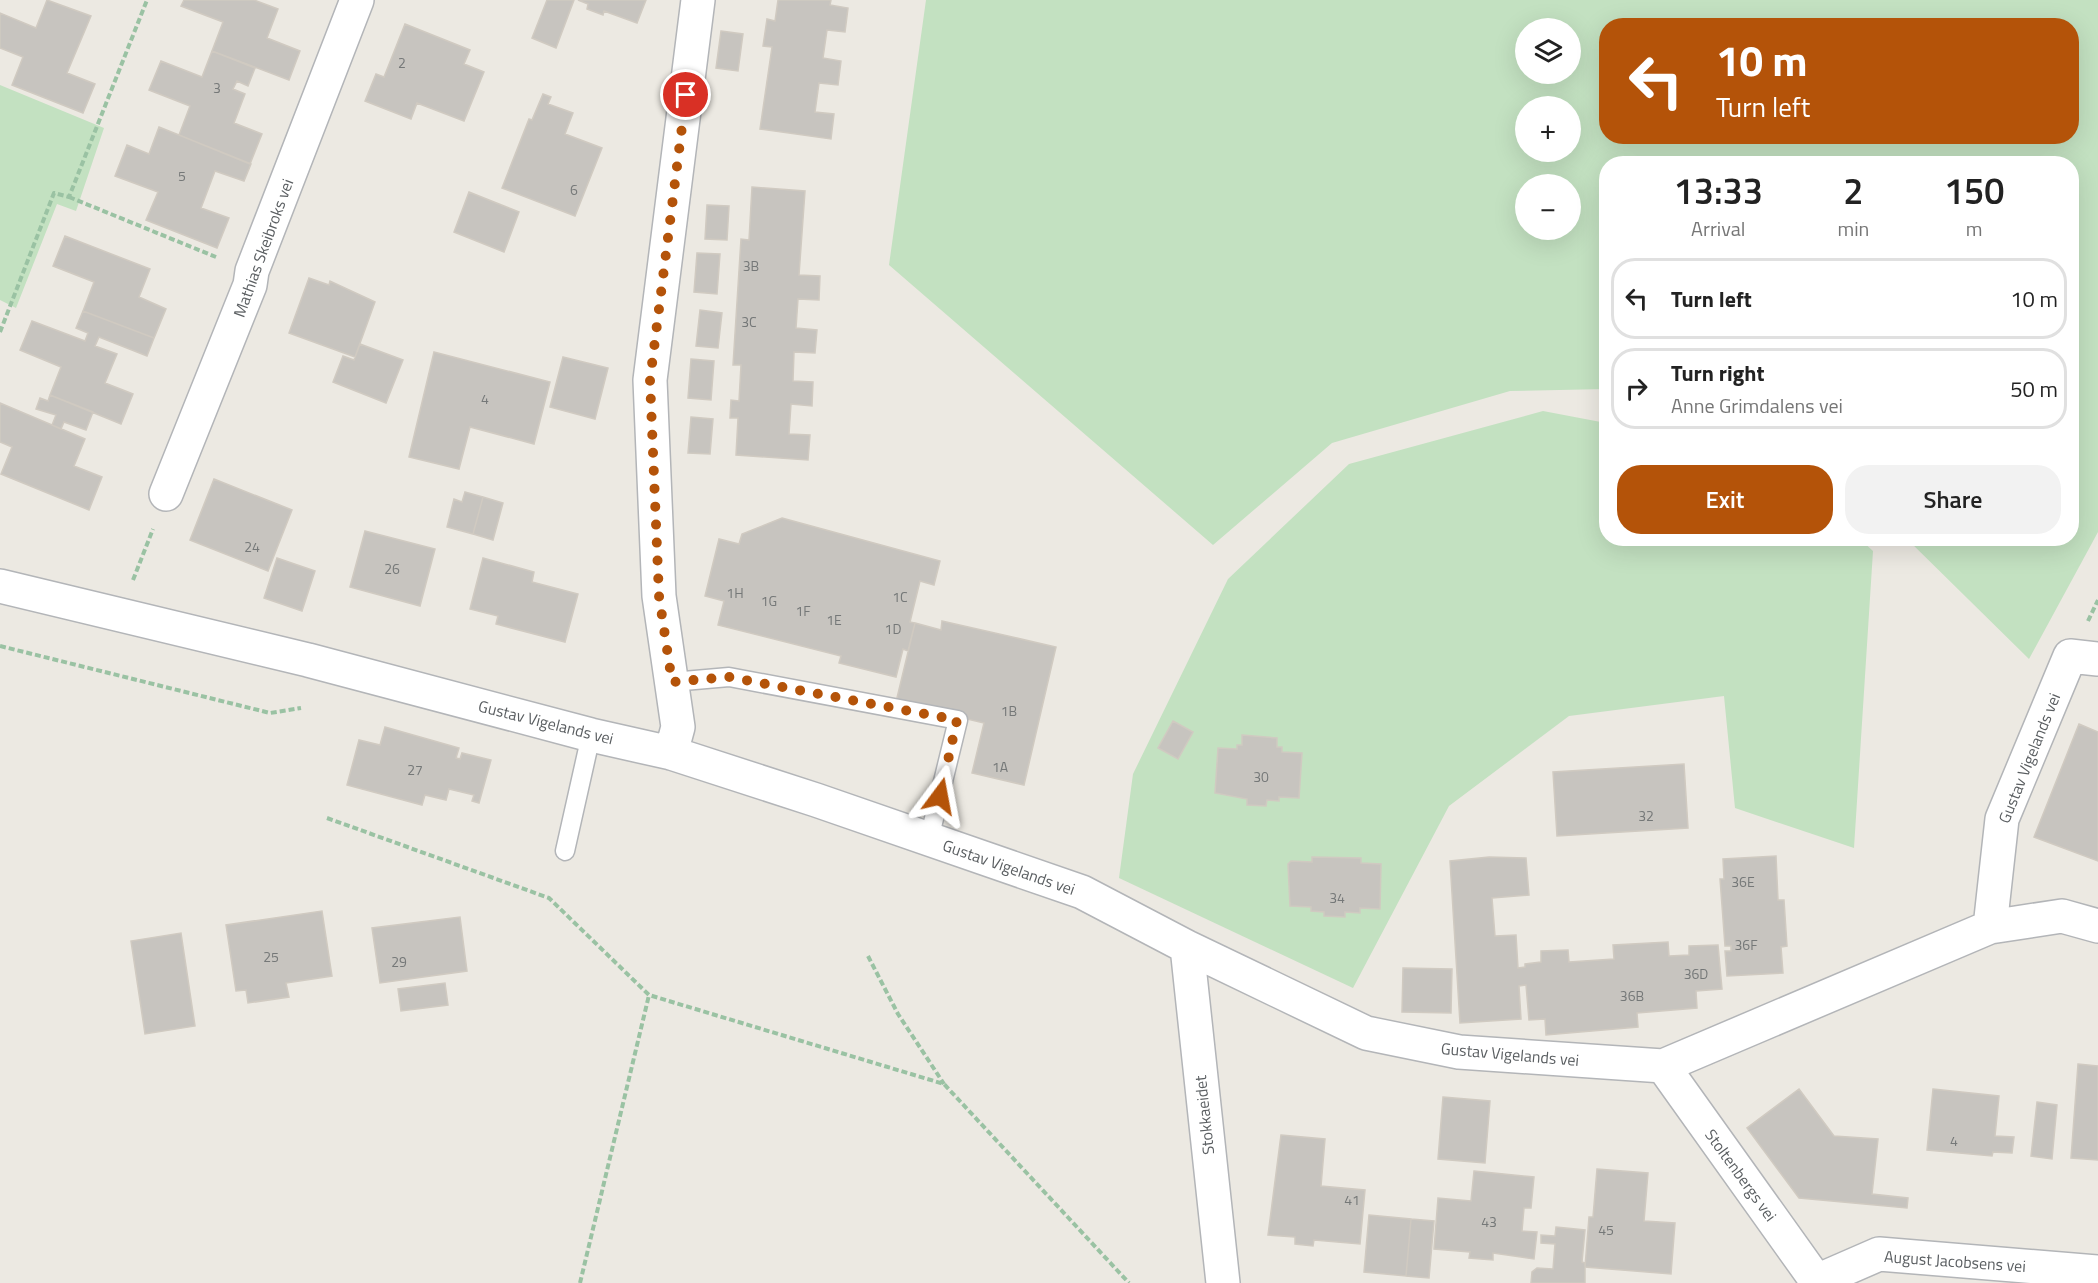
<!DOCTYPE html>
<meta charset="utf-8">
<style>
:root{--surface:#fff;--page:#f2f2f2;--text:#222;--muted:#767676;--line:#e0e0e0;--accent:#b45309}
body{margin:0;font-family:"Titillium Web",sans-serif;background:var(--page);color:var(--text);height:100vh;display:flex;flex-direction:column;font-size:22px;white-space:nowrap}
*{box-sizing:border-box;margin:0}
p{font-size:20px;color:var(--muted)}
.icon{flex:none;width:33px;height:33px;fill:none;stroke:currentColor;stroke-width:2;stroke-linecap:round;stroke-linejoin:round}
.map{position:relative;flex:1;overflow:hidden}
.sheet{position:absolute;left:1599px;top:156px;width:480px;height:390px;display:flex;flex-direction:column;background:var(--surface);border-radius:24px;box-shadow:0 6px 24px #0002}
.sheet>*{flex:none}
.banner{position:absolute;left:1599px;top:18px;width:480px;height:126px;border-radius:24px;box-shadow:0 6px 24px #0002;background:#b45309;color:#fff;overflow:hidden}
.tools{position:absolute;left:1515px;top:18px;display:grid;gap:12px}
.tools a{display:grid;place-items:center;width:66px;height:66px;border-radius:50%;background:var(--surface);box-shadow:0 6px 24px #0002;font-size:30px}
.pin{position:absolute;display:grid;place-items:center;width:51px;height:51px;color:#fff;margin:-26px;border:3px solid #fff;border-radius:50%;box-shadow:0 2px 6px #0007}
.me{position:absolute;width:66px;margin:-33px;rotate:13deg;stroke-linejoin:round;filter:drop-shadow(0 0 4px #0008)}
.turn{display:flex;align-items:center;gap:21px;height:126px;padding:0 18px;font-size:27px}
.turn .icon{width:78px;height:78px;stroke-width:2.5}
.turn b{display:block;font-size:42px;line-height:51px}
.eta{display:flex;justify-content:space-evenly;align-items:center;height:102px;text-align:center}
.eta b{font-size:36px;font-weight:600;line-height:42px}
.cta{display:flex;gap:12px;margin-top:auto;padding:12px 18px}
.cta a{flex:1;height:69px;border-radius:24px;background:var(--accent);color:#fff;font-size:24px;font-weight:600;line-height:69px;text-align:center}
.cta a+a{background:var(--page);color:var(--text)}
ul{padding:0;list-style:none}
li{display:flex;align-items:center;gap:18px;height:81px;margin:0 12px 9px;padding:0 6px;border:3px solid var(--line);border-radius:24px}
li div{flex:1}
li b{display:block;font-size:22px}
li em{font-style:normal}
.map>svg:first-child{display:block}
.green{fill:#c3e1c1;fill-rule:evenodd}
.building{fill:#c7c4bf;stroke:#d0cac1;stroke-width:1.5}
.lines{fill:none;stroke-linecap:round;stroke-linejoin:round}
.service-casing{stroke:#b3b5b8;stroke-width:21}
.minor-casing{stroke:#b3b5b8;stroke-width:36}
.path{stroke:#9ac2a3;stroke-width:4;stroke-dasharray:6 3;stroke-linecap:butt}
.service{stroke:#fff;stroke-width:18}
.minor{stroke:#fff;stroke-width:33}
.route{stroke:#b45309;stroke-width:10;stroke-dasharray:0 18}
.labels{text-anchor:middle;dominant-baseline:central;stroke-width:4.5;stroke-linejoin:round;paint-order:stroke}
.number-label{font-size:14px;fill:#757878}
.street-label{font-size:16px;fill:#5a5e61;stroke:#fff}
</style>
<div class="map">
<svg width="2098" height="1283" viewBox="0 0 2098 1283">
<rect width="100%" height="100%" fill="#ece9e2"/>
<path class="green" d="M 926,0 L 2098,0 L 2098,532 L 2029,659 L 1907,539 L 2072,538 L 2072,164 L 1606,164 L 1606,389 L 1510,391 L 1332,443 L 1213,545 L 889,265 ZM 1606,26 L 2072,26 L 2072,136 L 1606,136 ZM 1570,28 L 1570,74 L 1526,74 L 1526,28 ZM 1570,106 L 1570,152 L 1526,152 L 1526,106 ZM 1526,184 L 1570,184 L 1570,230 L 1526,230 Z
M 0,85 L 104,128 L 76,211 L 57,204 L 16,308 L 0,300 Z
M 1543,411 L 1606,423 L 1606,538 L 1859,538 L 1873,551 L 1854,848 L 1735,808 L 1724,696 L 1569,716 L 1449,806 L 1353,988 L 1119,878 L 1133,774 L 1228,579 L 1349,464 Z"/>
<path class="building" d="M 47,0 L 91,16 L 67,73 L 95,84 L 83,113 L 12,85 L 23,57 L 0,48 L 0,13 L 36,28 Z
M 184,0 L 254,0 L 278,9 L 267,38 L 300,51 L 289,80 L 212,51 L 223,22 L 181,6 Z
M 547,0 L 574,0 L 556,48 L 532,38 Z
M 578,0 L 646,0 L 637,23 L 604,11 L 603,15 L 587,9 L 588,4 Z
M 778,0 L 831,0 L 830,5 L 848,8 L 845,32 L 827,30 L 823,58 L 841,61 L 838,85 L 819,83 L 815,112 L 834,114 L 831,139 L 760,129 L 772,47 L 763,46 L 767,19 L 775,21 Z
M 405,24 L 470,50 L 464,64 L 484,72 L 464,121 L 417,103 L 411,119 L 365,101 L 376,74 L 384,77 Z
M 721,31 L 743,34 L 738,71 L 716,68 Z
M 212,51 L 255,68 L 248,86 L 237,81 L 233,89 L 245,94 L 234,123 L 262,134 L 250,164 L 179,135 L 190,106 L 149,90 L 161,61 L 202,77 Z
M 543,94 L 551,97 L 548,104 L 573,113 L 565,134 L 602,148 L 575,216 L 502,188 L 529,119 L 532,120 Z
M 159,127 L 251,164 L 244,181 L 215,171 L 201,208 L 229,218 L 217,248 L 146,220 L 158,192 L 115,176 L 127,145 L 149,154 Z
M 752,187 L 805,191 L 799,275 L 820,276 L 819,300 L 798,299 L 796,328 L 817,330 L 815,353 L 794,352 L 793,381 L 813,382 L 812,406 L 791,404 L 789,434 L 810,435 L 808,460 L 736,455 L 738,418 L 730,418 L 731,400 L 739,401 L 741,365 L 733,365 L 741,239 L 749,240 Z
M 469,192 L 519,212 L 504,252 L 454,232 Z
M 707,205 L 729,206 L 727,240 L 705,239 Z
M 65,236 L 150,269 L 139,297 L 166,309 L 154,338 L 83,311 L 94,282 L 53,266 Z
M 697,253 L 720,254 L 717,294 L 694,292 Z
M 309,278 L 329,285 L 330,281 L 375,302 L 355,357 L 289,333 Z
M 700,310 L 722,313 L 718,348 L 696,346 Z
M 83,311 L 154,338 L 147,356 L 99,337 L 95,346 L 117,354 L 105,383 L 133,394 L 121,424 L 50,395 L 61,367 L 20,350 L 32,321 L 85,341 L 88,333 L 76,328 Z
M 360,344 L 403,360 L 386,403 L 333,382 L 343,356 L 354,360 Z
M 434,352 L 550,382 L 534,444 L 470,427 L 459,469 L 409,457 Z
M 563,357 L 608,368 L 595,419 L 550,407 Z
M 691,359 L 714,361 L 711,400 L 688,398 Z
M 50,395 L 93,412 L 86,430 L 64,422 L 61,429 L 52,425 L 56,415 L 36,409 L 40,398 L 48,401 Z
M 0,403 L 85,439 L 74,466 L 102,477 L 89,510 L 1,474 L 12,447 L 0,442 Z
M 691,417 L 713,419 L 710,454 L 688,453 Z
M 214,479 L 292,510 L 268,571 L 190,540 Z
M 465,492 L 483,497 L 473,534 L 447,527 L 454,499 L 462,502 Z
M 483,497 L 503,503 L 493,540 L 473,534 Z
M 782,518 L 940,561 L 934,585 L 920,581 L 910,622 L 915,623 L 908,651 L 903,649 L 896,677 L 839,663 L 841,656 L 718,625 L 724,601 L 705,596 L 719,539 L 739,544 L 742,534 Z
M 365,531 L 435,549 L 420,606 L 350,587 Z
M 277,558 L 315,571 L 302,611 L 264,598 Z
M 483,558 L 534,572 L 532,582 L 578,594 L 565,642 L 496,624 L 498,616 L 470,609 Z
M 942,621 L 1056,647 L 1024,785 L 972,773 L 984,723 L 896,702 L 915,623 L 941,630 Z
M 1173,721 L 1193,732 L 1178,759 L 1158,748 Z
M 2079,724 L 2098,732 L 2098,861 L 2034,837 Z
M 385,727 L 459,748 L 456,758 L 460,759 L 462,753 L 491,760 L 479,803 L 472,801 L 474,795 L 449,789 L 446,800 L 425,795 L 422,805 L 347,785 L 359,740 L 380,745 Z
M 1242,735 L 1277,738 L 1277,747 L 1282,747 L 1282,752 L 1302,753 L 1299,798 L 1279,797 L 1279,801 L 1267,800 L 1266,806 L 1247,805 L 1247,799 L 1215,793 L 1218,748 L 1237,749 L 1237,745 L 1242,745 Z
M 1684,764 L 1688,828 L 1557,836 L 1553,772 Z
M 1776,856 L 1778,900 L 1784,900 L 1787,946 L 1781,947 L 1783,973 L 1727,976 L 1725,951 L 1731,951 L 1731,946 L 1725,946 L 1720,879 L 1724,879 L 1723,859 Z
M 1312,857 L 1361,858 L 1361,863 L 1381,864 L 1380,909 L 1360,908 L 1360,913 L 1345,912 L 1345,917 L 1324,916 L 1324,912 L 1311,911 L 1311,907 L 1290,906 L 1288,864 L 1291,861 L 1312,862 Z
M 1489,857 L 1526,858 L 1529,895 L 1492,898 L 1495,936 L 1516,935 L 1518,968 L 1525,967 L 1525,964 L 1541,962 L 1541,951 L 1568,950 L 1569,962 L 1614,959 L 1613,945 L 1668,942 L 1669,956 L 1689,955 L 1689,946 L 1718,945 L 1722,989 L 1696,991 L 1697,1008 L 1637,1013 L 1638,1027 L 1546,1035 L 1545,1019 L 1529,1020 L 1526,985 L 1519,986 L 1521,1019 L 1460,1023 L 1450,861 Z
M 322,911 L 332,976 L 286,983 L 289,997 L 248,1003 L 246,990 L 236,991 L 226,925 Z
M 460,917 L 467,971 L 380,983 L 372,928 Z
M 181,933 L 195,1026 L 145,1034 L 131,941 Z
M 1403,968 L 1452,969 L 1451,1013 L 1402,1012 Z
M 445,983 L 448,1005 L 401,1011 L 398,989 Z
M 2078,1064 L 2098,1066 L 2098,1160 L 2071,1158 Z
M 1799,1089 L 1834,1136 L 1878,1139 L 1872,1194 L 1908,1198 L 1907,1208 L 1799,1198 L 1747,1128 Z
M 1933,1089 L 1999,1096 L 1995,1136 L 2014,1137 L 2012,1153 L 1993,1152 L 1992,1156 L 1927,1150 Z
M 1443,1097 L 1490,1101 L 1485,1163 L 1438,1159 Z
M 2037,1102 L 2057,1105 L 2052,1159 L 2031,1156 Z
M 1281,1135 L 1325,1139 L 1321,1186 L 1365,1190 L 1360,1244 L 1314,1240 L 1313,1246 L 1295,1244 L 1295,1237 L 1268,1235 Z
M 1597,1169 L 1648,1173 L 1644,1221 L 1675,1223 L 1671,1274 L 1585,1267 L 1589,1217 L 1593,1217 Z
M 1474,1171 L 1534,1177 L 1531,1208 L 1524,1208 L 1522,1231 L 1537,1232 L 1534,1259 L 1493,1253 L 1493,1260 L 1469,1258 L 1470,1252 L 1434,1249 L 1438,1198 L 1471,1201 Z
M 1369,1215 L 1411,1219 L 1406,1276 L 1364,1272 Z
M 1411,1219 L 1434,1221 L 1429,1278 L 1406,1276 Z
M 1556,1227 L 1585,1230 L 1582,1262 L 1585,1263 L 1585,1283 L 1531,1283 L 1532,1272 L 1537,1268 L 1553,1269 L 1555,1244 L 1541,1243 L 1541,1235 L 1555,1236 Z"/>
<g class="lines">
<defs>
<path id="service" d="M 672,682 L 729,677 L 958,720 L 929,839
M 565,851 L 591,735"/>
<path id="minor" d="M 166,494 L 250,285 L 252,271 L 357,0
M 0,586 L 308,660 L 591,735 L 671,753 L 816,800 L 1082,892 L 1187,947 L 1366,1033 L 1459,1052 L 1663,1066 L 1990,927 L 2062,916 L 2098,926
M 671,753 L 678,727 L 659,596 L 650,380 L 698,0
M 1990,927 L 2002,819 L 2070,656 L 2098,659
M 1187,947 L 1223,1283
M 1663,1066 L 1818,1283
M 1817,1281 L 1879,1254 L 2098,1272"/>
</defs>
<use href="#service" class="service-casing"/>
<use href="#minor" class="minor-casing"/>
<path class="path" d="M 69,197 L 216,257
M 0,332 L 54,193 L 69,197 L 147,0
M 133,580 L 153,529
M 2088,621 L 2098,600
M 0,646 L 270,713 L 301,708
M 327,818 L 549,898 L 649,995 L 944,1084 L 1129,1283
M 868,956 L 898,1014 L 944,1084
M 580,1283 L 649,995"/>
<use href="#service" class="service"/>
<use href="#minor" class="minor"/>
</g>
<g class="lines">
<path class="route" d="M 686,95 L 650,380 L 659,596 L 672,682 L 729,677 L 957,720 L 940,796"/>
</g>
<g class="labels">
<g class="number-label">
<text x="402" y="62">2</text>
<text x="217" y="87">3</text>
<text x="182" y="175">5</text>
<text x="574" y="189">6</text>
<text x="751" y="265">3B</text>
<text x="749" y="321">3C</text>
<text x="485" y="398">4</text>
<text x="252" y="546">24</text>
<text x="392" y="568">26</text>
<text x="735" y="592">1H</text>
<text x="900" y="596">1C</text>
<text x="769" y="600">1G</text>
<text x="803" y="610">1F</text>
<text x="834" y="619">1E</text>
<text x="893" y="628">1D</text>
<text x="1009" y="710">1B</text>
<text x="1000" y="766">1A</text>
<text x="415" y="769">27</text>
<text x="1261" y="776">30</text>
<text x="1646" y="815">32</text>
<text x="1743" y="881">36E</text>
<text x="1337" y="897">34</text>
<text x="1746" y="944">36F</text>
<text x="271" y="956">25</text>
<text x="399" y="961">29</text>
<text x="1696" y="973">36D</text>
<text x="1632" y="995">36B</text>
<text x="1954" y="1140">4</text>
<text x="1352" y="1199">41</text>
<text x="1489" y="1221">43</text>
<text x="1606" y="1229">45</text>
</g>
<g class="street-label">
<text transform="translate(263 248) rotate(-70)">Mathias Skeibroks vei</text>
<text transform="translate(546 722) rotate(14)">Gustav Vigelands vei</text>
<text transform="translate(2029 758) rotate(-68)">Gustav Vigelands vei</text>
<text transform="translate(1009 867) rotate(19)">Gustav Vigelands vei</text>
<text transform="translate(1510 1054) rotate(5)">Gustav Vigelands vei</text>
<text transform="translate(1204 1115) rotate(-96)">Stokkaeidet</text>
<text transform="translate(1741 1175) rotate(54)">Stoltenbergs vei</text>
<text transform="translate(1955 1261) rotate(4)">August Jacobsens vei</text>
</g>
</g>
</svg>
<div class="tools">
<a><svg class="icon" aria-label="layers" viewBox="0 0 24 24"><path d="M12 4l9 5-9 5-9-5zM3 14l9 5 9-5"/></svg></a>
<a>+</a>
<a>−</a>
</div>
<div class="pin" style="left:686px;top:95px;background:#d93025"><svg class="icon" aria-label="arrive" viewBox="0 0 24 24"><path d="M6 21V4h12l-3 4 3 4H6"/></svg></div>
<svg class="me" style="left:940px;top:796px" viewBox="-20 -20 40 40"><path d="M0-17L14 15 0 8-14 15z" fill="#b45309" stroke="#fff" stroke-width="4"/></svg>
<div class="banner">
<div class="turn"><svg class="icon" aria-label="left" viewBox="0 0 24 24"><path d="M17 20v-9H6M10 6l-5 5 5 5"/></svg><div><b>10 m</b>Turn left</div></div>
</div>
<section class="sheet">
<div class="eta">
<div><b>13:33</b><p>Arrival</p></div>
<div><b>2</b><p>min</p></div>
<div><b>150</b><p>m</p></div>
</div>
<ul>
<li><svg class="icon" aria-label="left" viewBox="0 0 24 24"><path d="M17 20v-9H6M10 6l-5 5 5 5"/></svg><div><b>Turn left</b></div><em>10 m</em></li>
<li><svg class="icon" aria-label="right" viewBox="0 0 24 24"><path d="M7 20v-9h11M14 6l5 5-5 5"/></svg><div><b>Turn right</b><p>Anne Grimdalens vei</p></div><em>50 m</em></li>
</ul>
<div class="cta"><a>Exit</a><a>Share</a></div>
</section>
</div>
